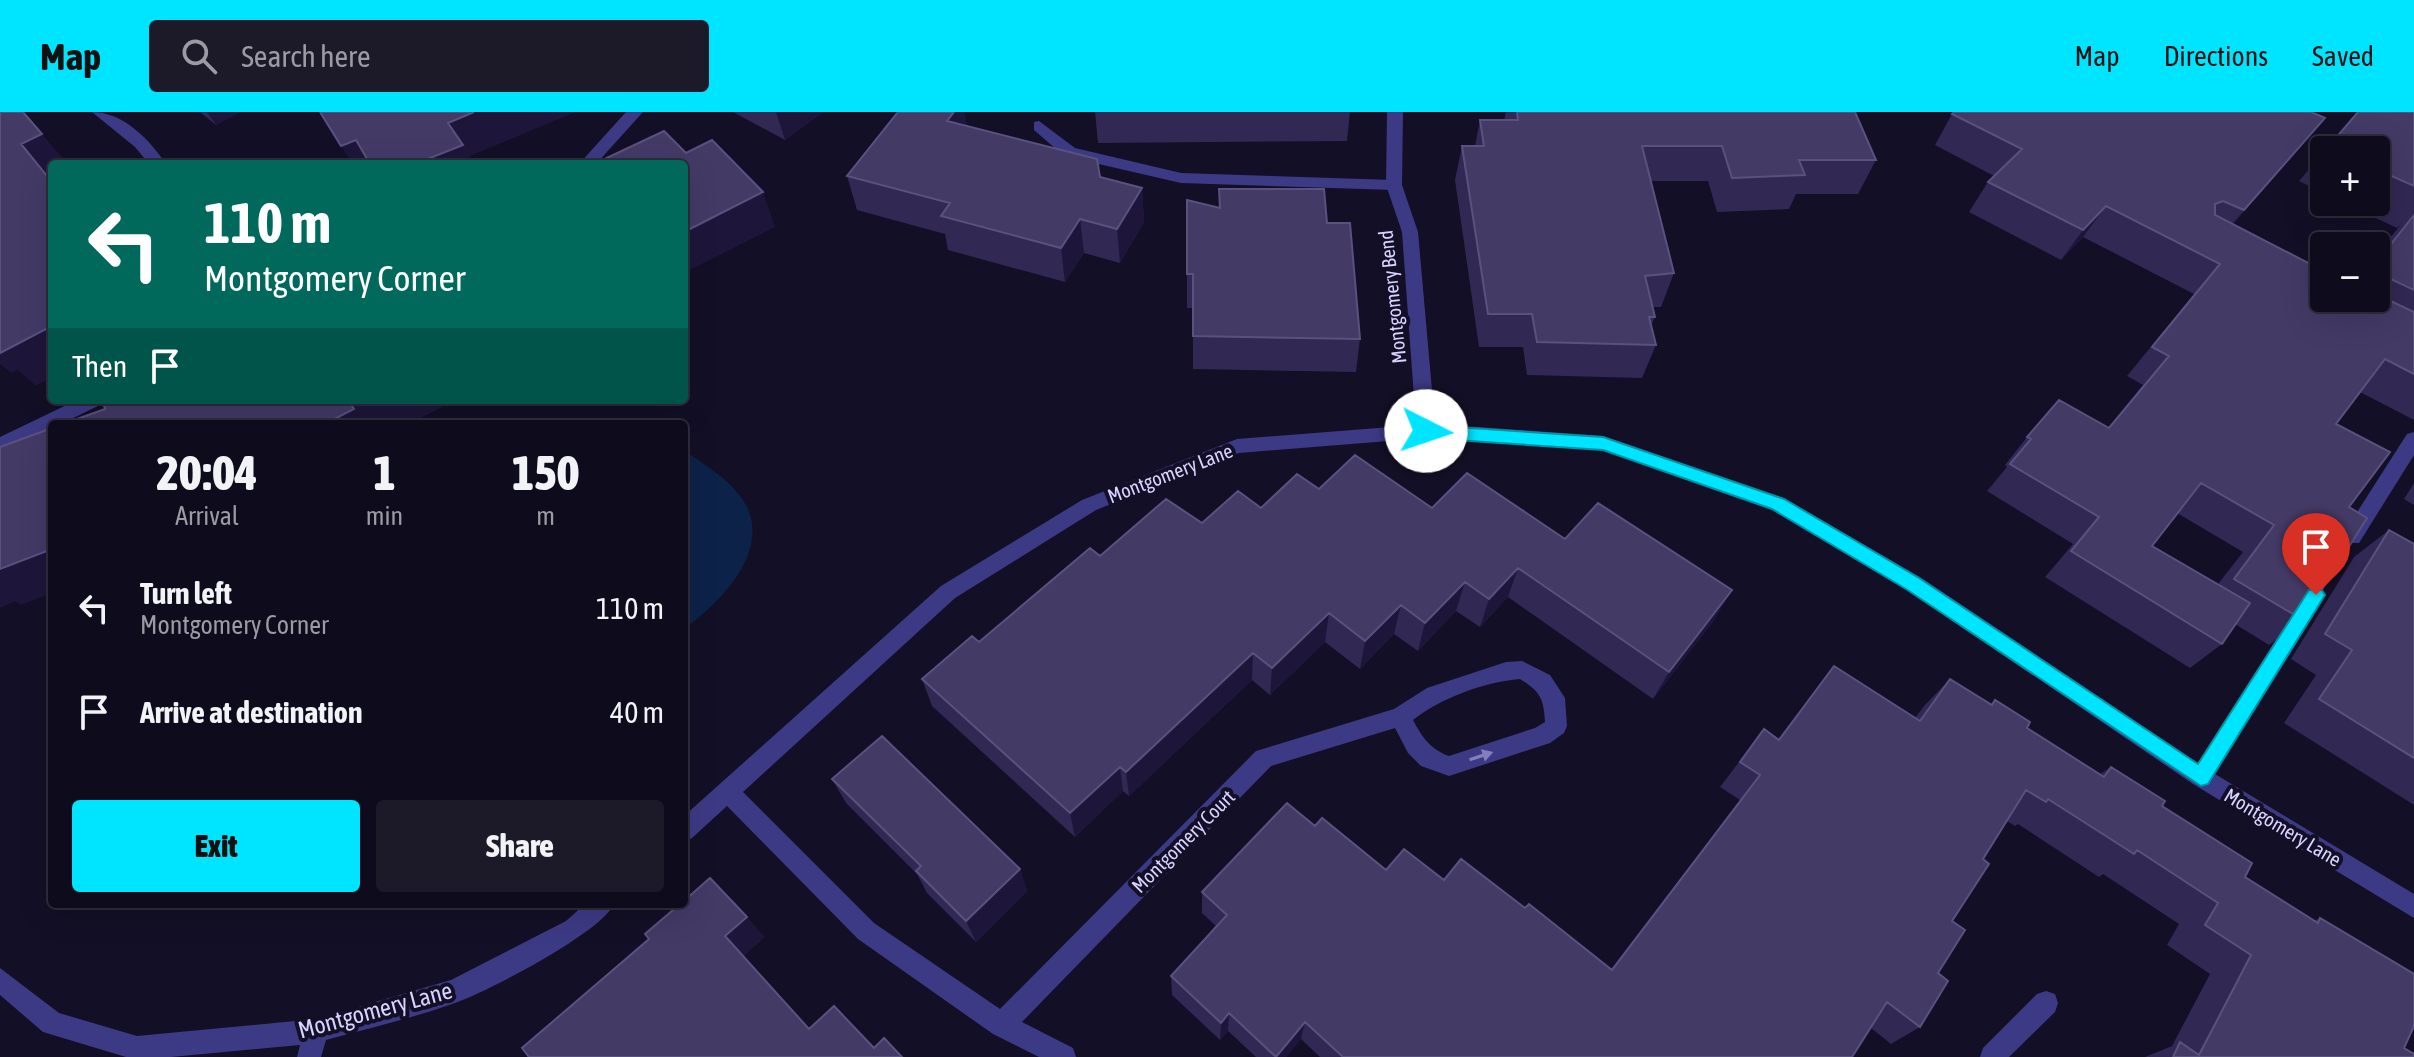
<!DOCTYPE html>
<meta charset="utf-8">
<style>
:root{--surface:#0e0b1c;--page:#1c1929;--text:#f1f3f6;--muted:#9b9ba3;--line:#2e2b3b;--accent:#00e5ff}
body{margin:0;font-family:"Asap Condensed",sans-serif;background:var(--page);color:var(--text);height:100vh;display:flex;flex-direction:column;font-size:30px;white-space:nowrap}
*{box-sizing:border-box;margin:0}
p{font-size:26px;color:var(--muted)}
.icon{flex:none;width:44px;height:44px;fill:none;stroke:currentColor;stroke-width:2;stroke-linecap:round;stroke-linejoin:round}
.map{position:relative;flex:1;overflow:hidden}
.side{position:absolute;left:48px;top:308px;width:640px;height:488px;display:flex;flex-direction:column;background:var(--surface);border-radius:8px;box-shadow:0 8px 32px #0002,0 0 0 2px var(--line)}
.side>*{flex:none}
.top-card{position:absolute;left:48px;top:48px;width:640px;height:244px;border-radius:8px;box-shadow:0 8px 32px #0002,0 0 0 2px var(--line);background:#00695c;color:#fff;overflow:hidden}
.buttons{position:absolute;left:2310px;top:24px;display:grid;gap:16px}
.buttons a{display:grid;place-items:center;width:80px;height:80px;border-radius:8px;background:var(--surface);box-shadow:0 8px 32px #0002,0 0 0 2px var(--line);font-size:40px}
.pin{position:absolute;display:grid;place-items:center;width:68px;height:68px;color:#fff;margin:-82px -34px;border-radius:50% 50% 50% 0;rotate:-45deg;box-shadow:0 0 8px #0007}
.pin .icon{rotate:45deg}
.me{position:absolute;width:88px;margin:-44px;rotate:94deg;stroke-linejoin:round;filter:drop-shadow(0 0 6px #0008)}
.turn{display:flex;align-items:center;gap:28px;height:168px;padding:0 24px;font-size:36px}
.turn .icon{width:104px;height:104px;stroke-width:2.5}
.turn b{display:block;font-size:56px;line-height:68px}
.then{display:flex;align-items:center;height:76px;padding:0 24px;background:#0003;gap:16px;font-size:30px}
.eta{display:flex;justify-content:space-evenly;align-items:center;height:136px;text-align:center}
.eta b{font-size:48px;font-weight:800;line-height:56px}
.cta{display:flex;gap:16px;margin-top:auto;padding:16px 24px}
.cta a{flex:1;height:92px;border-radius:8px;background:var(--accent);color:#111;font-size:32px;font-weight:800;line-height:92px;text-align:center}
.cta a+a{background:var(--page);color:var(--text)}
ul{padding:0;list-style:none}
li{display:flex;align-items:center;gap:24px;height:104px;padding:0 24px}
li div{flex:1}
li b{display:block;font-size:30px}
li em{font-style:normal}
header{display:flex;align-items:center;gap:48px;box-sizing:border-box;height:112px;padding:0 40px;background:var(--accent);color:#111}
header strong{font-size:38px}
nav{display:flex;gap:44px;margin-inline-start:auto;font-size:28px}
.search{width:560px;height:72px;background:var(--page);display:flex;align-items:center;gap:20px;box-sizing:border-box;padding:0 28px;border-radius:8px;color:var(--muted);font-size:30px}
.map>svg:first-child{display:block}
.water{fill:#0c2248}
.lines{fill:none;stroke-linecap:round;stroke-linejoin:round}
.lane{fill:#3d3a85;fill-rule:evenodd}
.street{fill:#3d3a85;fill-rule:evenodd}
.wall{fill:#312854;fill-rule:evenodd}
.shaded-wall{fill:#1d163a}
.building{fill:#433a66;stroke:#5a527e;stroke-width:2}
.oneway{fill:#837fbc}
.route{fill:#00e5ff;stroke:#0095a6;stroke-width:2}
.labels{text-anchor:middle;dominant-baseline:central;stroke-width:8;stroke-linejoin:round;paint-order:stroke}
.street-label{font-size:20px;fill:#d9d4ff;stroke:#130f26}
.near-street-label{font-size:24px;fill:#d9d4ff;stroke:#130f26}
</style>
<header>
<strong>Map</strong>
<div class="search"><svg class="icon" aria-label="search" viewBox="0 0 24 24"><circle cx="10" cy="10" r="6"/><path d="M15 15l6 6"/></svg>Search here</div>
<nav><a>Map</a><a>Directions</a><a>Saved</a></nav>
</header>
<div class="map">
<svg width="2414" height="945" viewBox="0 0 2414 945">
<rect width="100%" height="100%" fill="#130f26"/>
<path class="water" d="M 684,343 L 691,343 C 711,357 734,371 746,393 C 771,440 719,492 684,517 Z"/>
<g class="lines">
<path class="lane" d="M 1039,9 L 1075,36 L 1181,61 L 1394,68 L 1402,73 L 1394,78 L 1181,71 L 1064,44 L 1034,18 L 1034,10 Z"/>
<path class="street" d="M 92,0 C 123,0 149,27 166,52 L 149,52 L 135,35 Z
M 626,0 L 643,0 L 596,52 L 579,52 Z
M 1387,0 L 1403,0 L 1402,73 L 1418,120 L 1435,312 L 1603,324 L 1785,387 L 1920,465 L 2198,651 L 2304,484 L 2311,481 L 2318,484 L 2321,490 L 2318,496 L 2215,662 L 2414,782 L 2414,806 L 2193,672 L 1906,477 L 1771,397 L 1602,338 L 1426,326 L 1239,341 L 1096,398 L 955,486 L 743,680 L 874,811 L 1000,897 L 1256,639 L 1394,597 L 1427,576 L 1506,550 L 1522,549 L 1550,563 L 1565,586 L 1567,614 L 1564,621 L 1550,631 L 1449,664 L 1421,654 L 1408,641 L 1395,616 L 1271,654 L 1022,910 L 1073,936 L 1076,945 L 1039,945 L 993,922 L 858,827 L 727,694 L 692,726 L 684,730 L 684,704 L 941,474 L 1082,388 L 1237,327 L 1416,313 L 1402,120 L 1386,73 ZM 1520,567 C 1540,579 1544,587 1545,610 L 1535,616 L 1449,644 C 1430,637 1422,625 1413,608 C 1441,586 1484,570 1520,567 Z
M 77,288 L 103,288 L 100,293 L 61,312 L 52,312 L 52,316 L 0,340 L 0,325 Z
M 2414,320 L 2414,343 L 2359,431 L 2345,431 L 2342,425 L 2345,419 L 2407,322 Z
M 585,792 L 614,792 C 602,820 487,880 455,891 C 413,906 369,916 326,928 L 321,945 L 297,945 L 300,933 L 171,945 L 126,945 L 43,920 L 0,883 L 0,856 L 59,901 L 137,924 L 316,907 L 451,868 L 566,809 Z
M 2046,879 L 2055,882 L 2058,891 L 2055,900 L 2009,945 L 1980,945 L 1983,936 L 2037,882 Z"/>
</g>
<path class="wall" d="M 200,0 L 240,0 L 216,13 Z
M 733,0 L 823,0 L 785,28 Z
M 964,0 L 967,14 L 1100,65 L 1142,76 L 1144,110 L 1120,151 L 1084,141 L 1065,170 L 948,138 L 945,122 L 857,98 L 847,64 Z
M 1095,0 L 1350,0 L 1347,29 L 1098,31 Z
M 1506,0 L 1517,0 L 1876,48 L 1858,82 L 1796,82 L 1789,97 L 1717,100 L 1708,69 L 1651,69 L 1674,161 L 1661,195 L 1652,195 L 1655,205 L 1651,214 L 1656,233 L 1642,266 L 1527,263 L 1523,235 L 1479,235 L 1455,68 L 1462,34 L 1475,34 L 1480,8 L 1504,8 Z
M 2358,0 L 2414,0 L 2414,308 L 2360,280 L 2336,312 L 2349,395 L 2303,508 L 2269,533 L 2235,512 L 2222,532 L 2190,556 L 2045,465 L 2073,432 L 1987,379 L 2007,355 L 2005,353 L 2027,325 L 2108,316 L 2143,273 L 2127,264 L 2194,182 L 2083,125 L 2061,148 L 1969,100 L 1988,70 L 1994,64 L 1935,33 L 1952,2 L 2325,6 L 2233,112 L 2376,186 L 2376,144 L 2401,112 L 2397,116 L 2342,90 L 2376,90 L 2376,38 L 2325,38 ZM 2177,401 L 2243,440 L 2218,472 L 2152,434 Z
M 2324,40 L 2324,81 L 2299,69 Z
M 1219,96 L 1327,111 L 1360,227 L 1356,260 L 1193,257 L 1193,196 L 1187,196 L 1187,162 Z
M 2414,371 L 2414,393 L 2404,387 Z
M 1319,377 L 1432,396 L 1565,427 L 1715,507 L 1653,587 L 1508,485 L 1480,515 L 1456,499 L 1418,539 L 1394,522 L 1360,557 L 1325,530 L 1270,583 L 1252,568 L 1129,684 L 1123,679 L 1075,725 L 932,594 L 922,567 L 979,530 L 1100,444 L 1202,411 L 1261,396 Z
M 2389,418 L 2414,432 L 2414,693 L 2284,611 L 2316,563 L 2291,547 L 2354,445 Z
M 1834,554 L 1915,606 L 1924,594 L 1950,567 L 1990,593 L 1995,588 L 2027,616 L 2100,662 L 2111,655 L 2162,694 L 2245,765 L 2314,809 L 2320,806 L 2404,936 L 2414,945 L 2145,945 L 2172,934 L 2210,862 L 2167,833 L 2179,812 L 2103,762 L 2099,765 L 2018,712 L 2015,714 L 2007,709 L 1983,747 L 1952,809 L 1938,861 L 1920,915 L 1891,932 L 1871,916 L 1852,945 L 1320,945 L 1301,927 L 1286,945 L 1256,945 L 1228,919 L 1220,928 L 1172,883 L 1171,864 L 1216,814 L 1202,801 L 1202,780 L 1315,714 L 1386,758 L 1444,768 L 1525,796 L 1611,857 L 1740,688 L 1720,675 L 1764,617 L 1778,627 Z
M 832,667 L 1020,757 L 1027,779 L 976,830 L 927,781 L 917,762 L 846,691 Z"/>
<path class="shaded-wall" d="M 23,0 L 68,52 L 52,52 L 52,70 L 21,32 Z
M 207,0 L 240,0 L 216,13 Z
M 474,0 L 576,0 L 470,44 L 474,52 L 415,52 L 448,11 Z
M 776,0 L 823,0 L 785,28 Z
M 954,0 L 964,0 L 969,23 L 947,9 Z
M 2325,6 L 2299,37 L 2218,128 L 2244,98 Z
M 356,28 L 372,52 L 353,52 L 341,34 Z
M 1142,76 L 1144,110 L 1120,151 L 1117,117 Z
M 763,80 L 775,115 L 684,161 L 684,120 Z
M 2106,94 L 2083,125 L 2061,148 L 2083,118 Z
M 1080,107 L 1084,141 L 1065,170 L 1061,136 Z
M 52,214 L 52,265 L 36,274 L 18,258 L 11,261 L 0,252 L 0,235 Z
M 365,288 L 457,288 L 408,312 L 325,312 L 352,294 Z
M 52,437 L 52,481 L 21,493 L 15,489 L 0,496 L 0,457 Z
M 1518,456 L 1508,485 L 1480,515 L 1489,487 Z
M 1465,470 L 1456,499 L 1418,539 L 1425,511 Z
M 1732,478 L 1715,507 L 1653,587 L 1669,560 Z
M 1401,493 L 1394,522 L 1360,557 L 1365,529 Z
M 1329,501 L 1325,530 L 1270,583 L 1272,556 Z
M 1253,541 L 1252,568 L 1129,684 L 1126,660 Z
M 1120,655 L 1123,679 L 1075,725 L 1070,701 Z
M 1020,757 L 1027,779 L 976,830 L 966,809 Z
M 747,805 L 765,825 L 744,844 L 825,934 L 725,824 Z
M 1229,901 L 1228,919 L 1220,928 L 1221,911 Z
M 1305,910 L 1301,927 L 1286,945 L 1275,945 Z"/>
<path class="building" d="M 0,0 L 23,0 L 42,22 L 21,32 L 52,70 L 52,214 L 0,241 Z
M 320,0 L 474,0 L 448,11 L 463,33 L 415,52 L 370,52 L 356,28 L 341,34 Z
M 898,0 L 954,0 L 947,9 L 1097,47 L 1100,65 L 1142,76 L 1117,117 L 1080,107 L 1061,136 L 941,104 L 950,91 L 847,64 Z
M 1517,0 L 1855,0 L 1876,48 L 1799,48 L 1805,63 L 1732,66 L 1722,34 L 1642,34 L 1674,161 L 1645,164 L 1655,205 L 1649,205 L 1656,233 L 1537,230 L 1532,202 L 1488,202 L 1462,34 L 1484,34 L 1480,8 L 1518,8 Z
M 1954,0 L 2311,0 L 2325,6 L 2244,98 L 2223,89 L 2215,92 L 2215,103 L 2324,159 L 2324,186 L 2376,186 L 2376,182 L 2414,200 L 2414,262 L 2385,247 L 2336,312 L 2390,340 L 2349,395 L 2367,406 L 2303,508 L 2234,467 L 2274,413 L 2201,371 L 2152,434 L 2250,491 L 2222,532 L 2071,439 L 2099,405 L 2010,352 L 2031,327 L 2027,325 L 2059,288 L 2109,316 L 2169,244 L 2152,235 L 2220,152 L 2106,94 L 2083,118 L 1988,70 L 2022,37 L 1952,2 Z
M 2358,0 L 2414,0 L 2414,74 L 2376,57 L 2376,38 L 2335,38 L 2328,35 Z
M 664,19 L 686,41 L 712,28 L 763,80 L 684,120 L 684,52 L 594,52 Z
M 1219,77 L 1324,77 L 1327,111 L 1350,111 L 1360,227 L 1193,224 L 1193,162 L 1187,162 L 1187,88 L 1220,96 Z
M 2414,103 L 2414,178 L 2376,160 L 2376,151 Z
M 108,288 L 365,288 L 352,294 L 354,297 L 325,312 L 63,312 L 105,297 L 103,290 Z
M 52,316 L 52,437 L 0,457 L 0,335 Z
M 1355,343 L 1432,396 L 1467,361 L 1565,427 L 1598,391 L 1732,478 L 1669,560 L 1518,456 L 1489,487 L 1465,470 L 1425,511 L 1401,493 L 1365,529 L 1329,501 L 1272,556 L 1253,541 L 1126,660 L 1120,655 L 1070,701 L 922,567 L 972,524 L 979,530 L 1090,436 L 1100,444 L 1166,387 L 1202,411 L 1238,379 L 1261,396 L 1297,362 L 1319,377 Z
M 2389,418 L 2414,432 L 2414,646 L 2319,587 L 2352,538 L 2325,522 Z
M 1834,554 L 1920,609 L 1950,567 L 1992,593 L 1995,588 L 2030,610 L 2027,616 L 2104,665 L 2111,655 L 2165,689 L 2162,694 L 2252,751 L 2245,765 L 2318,811 L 2320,806 L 2414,862 L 2414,914 L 2404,936 L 2414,942 L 2414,945 L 2173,945 L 2180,930 L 2199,943 L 2251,843 L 2205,813 L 2218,791 L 2137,738 L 2134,742 L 2048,687 L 2046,690 L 2026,678 L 1983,747 L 1989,752 L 1952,809 L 1965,818 L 1938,861 L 1948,869 L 1920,915 L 1887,890 L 1852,945 L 1343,945 L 1305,910 L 1276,945 L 1229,901 L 1221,911 L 1171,864 L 1227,803 L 1202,780 L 1287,691 L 1315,714 L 1322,706 L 1386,758 L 1404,737 L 1444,768 L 1461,747 L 1525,796 L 1529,792 L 1612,858 L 1760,663 L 1740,650 L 1764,617 L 1779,628 Z
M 882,624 L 1020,757 L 966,809 L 916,759 L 921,754 L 832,667 Z
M 710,766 L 747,805 L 725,824 L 809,917 L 834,894 L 874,936 L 884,926 L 902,945 L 529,945 L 522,936 L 649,827 L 645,822 L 680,792 L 684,792 L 684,789 Z"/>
<defs><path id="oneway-solid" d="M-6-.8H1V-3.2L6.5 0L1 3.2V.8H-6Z" transform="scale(2)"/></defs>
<use class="oneway" href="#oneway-solid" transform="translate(1481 644) rotate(-18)"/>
<path class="route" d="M 1426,313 L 1603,325 L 1784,387 L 1919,466 L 2198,652 L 2309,478 L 2322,478 L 2325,483 L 2208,672 L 2201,674 L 1906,477 L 1772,397 L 1603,338 L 1426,326 L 1418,319 Z"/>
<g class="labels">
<g class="street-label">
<text transform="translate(1392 185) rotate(-96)">Montgomery Bend</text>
<text transform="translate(1170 361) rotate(-21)">Montgomery Lane</text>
<text transform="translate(2283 715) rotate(31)">Montgomery Lane</text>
<text transform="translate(1183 729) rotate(-45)">Montgomery Court</text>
</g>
<g class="near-street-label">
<text transform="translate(375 898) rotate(-15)">Montgomery Lane</text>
</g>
</g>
</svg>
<div class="buttons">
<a>+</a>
<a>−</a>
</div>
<div class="pin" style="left:2316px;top:483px;background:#d93025"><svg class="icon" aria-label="arrive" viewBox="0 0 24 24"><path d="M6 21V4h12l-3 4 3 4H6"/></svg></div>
<svg class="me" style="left:1426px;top:319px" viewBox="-20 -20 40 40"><circle r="19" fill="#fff"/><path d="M0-13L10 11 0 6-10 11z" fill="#00e5ff"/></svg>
<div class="top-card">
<div class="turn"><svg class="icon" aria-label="left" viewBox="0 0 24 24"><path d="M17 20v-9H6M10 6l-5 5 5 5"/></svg><div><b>110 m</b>Montgomery Corner</div></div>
<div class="then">Then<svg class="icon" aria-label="arrive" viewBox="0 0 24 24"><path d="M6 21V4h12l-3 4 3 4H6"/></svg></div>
</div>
<section class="side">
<div class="eta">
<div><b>20:04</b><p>Arrival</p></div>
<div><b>1</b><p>min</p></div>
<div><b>150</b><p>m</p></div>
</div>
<ul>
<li><svg class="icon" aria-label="left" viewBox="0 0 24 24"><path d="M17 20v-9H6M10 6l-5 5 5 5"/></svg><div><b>Turn left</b><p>Montgomery Corner</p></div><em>110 m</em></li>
<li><svg class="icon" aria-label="arrive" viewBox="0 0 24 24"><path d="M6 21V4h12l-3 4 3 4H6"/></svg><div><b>Arrive at destination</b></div><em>40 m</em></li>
</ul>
<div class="cta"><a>Exit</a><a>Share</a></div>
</section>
</div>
